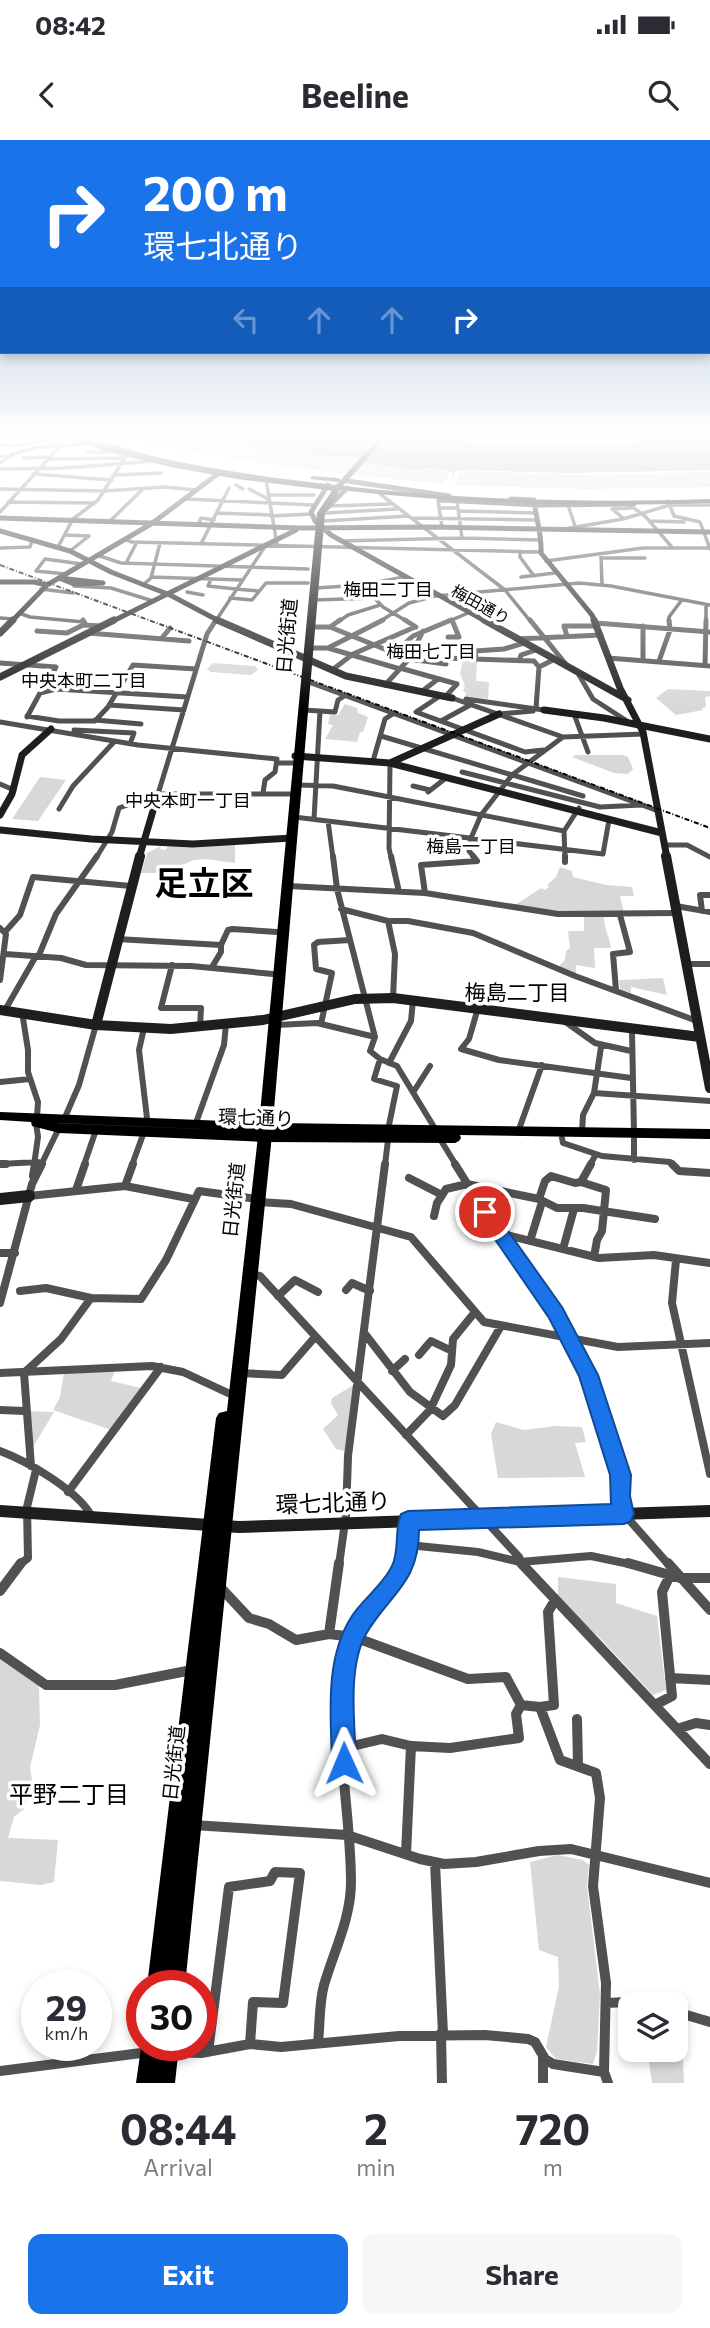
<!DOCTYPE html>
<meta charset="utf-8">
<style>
:root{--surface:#fff;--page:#f7f7f7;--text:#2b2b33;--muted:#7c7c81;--accent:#1a73e8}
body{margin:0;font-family:Commissioner,"Noto Sans JP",sans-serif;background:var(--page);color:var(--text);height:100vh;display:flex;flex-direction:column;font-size:26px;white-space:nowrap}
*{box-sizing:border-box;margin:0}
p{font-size:23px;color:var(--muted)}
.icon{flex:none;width:38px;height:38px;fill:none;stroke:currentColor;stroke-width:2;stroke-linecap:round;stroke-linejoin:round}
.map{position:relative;height:1943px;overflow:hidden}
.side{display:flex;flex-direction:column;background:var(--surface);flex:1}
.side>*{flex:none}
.banner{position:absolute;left:0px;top:0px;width:710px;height:214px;box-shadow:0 4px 10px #0003;background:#1a73e8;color:#fff;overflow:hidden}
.buttons{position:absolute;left:618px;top:1852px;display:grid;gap:14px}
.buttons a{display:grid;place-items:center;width:70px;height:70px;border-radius:14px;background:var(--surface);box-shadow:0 4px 10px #0003;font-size:35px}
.speed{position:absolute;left:21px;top:1830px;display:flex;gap:14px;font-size:35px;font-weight:700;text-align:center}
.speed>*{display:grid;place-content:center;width:91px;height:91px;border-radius:50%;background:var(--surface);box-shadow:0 4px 10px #0003;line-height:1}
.speed small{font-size:18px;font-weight:400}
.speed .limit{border:10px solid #d22;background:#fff;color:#111}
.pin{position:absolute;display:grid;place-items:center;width:60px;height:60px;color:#fff;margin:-30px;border:4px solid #fff;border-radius:50%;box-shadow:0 2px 7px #0007}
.me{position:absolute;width:77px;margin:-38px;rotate:359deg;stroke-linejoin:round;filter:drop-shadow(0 0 5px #0008)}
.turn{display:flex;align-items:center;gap:24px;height:147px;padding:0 28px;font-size:32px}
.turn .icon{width:91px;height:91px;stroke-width:2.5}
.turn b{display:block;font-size:49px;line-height:60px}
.lanes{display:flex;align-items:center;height:66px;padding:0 28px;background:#0003;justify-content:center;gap:35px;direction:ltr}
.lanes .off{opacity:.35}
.eta{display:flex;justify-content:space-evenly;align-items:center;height:119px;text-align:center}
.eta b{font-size:42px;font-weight:700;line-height:49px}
.cta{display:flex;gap:14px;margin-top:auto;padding:14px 28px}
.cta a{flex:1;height:80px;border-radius:14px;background:var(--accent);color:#fff;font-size:28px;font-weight:700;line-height:80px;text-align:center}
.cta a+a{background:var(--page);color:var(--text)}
.status{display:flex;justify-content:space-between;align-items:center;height:49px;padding:0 35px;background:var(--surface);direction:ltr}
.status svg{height:19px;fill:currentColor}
header{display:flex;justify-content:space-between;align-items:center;height:91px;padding:0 28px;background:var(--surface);font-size:32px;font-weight:700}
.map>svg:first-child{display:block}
.green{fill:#d8d8d8}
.water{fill:#9f9f9f}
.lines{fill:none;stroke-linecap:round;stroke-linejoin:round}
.street-far4{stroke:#515151;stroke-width:3.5}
.street-far3{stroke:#515151;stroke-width:5}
.street-far2{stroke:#515151;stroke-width:6}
.street-far1{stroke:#515151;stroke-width:8}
.street{stroke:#515151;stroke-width:10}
.secondary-far3{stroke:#1e1e1e;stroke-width:5}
.secondary-far2{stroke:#1e1e1e;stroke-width:7}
.secondary-far1{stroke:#1e1e1e;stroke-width:10}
.secondary{stroke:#1e1e1e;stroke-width:12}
.primary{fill:#000;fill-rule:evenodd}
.highway{fill:#000;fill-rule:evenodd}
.rail{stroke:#000;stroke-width:2;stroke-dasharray:5 2 1 2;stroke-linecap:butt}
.route{fill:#1a73e8;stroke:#114b97;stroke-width:2}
.labels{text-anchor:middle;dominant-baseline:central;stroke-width:7;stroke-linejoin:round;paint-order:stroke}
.far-street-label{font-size:16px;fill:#000;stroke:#fff}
.far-neighbourhood-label{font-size:18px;fill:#000;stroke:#fff}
.street-label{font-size:19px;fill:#000;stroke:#fff}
.neighbourhood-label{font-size:21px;fill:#000;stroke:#fff}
.near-street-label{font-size:23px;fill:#000;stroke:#fff}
.near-neighbourhood-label{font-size:24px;fill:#000;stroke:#fff}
.town-label{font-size:33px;font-weight:bold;fill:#000;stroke:#fff}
</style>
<div class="status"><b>08:42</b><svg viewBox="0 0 49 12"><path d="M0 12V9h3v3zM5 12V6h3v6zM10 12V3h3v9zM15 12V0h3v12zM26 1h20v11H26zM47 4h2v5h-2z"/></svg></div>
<header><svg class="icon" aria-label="back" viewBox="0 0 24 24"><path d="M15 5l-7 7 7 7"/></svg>Beeline<svg class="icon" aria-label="search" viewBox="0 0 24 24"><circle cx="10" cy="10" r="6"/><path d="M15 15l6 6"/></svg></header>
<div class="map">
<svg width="710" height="1943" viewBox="0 0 710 1943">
<rect width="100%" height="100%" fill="#fff"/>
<path class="green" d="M 132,299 L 200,299 L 213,305 L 353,318 L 396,328 L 425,330 L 436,328 L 449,332 L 445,344 C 340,334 235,323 132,299 Z
M 463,331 L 587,335 L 710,332 L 710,347 L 585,349 L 454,345 L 459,332 Z
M 463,520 L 477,521 L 476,541 L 489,542 L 488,559 L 465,556 L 466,553 L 463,551 L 465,546 L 461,545 L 465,545 L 460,534 Z
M 213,523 L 255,526 L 258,530 L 251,535 L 211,532 L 207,529 Z
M 668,549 L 710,551 L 710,556 L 705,557 L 706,567 L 702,568 L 703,570 L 676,575 L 656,558 Z
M 345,564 L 357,568 L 358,573 L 368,577 L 363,592 L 360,592 L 357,602 L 325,599 L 333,585 L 328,584 L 330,574 L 338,575 Z
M 575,615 L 623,615 L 628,617 L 633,629 L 628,634 L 614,633 L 572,617 Z
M 40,637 L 66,640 L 38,681 L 12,679 Z
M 168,705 L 235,705 L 235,723 L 206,719 L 194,720 L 163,733 L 141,733 L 147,713 L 161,706 L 160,709 L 166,710 Z
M 560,727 L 572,731 L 573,737 L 606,745 L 632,747 L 634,756 L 620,756 L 624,773 L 557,771 L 515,765 L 541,748 L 545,750 L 549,747 L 547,745 L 556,737 Z
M 584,775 L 604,776 C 604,790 609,795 611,808 L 594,808 L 595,828 L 576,825 L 576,834 L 558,827 L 565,820 L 566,811 L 570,808 L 568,791 L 584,791 Z
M 663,838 L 667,855 L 631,847 L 631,853 L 620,849 L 619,840 Z
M 115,1230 L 111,1241 L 141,1248 L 111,1290 L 53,1270 L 60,1257 L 64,1233 Z
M 352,1246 L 354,1246 L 345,1311 L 336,1309 L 323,1289 L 338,1275 L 331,1263 L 332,1258 Z
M 28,1271 L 54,1272 L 33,1307 Z
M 496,1282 L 524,1290 L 555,1286 L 582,1287 L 586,1302 L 575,1303 L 585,1337 L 498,1338 L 491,1294 Z
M 558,1437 L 616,1444 L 616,1463 L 657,1476 L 666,1550 L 653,1555 L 598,1496 L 588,1489 L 558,1456 Z
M 0,1518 L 39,1545 L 40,1585 L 30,1627 L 32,1640 L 24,1669 L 14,1677 L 8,1698 L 58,1700 L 54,1742 L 41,1745 L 0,1741 Z
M 558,1715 L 583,1720 L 589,1725 L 587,1746 L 600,1854 L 597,1912 L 593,1924 L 556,1919 L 546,1907 L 559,1846 L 558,1817 L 539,1810 L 530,1722 Z
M 676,1872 L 681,1878 L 684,1943 L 652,1943 L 647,1909 L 676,1909 Z"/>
<path class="water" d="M 200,299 L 436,299 L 560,305 L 574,302 L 710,299 L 710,330 L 569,333 L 461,330 L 455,332 L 450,345 L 453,332 L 436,328 L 412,330 L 366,323 L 353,318 L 278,313 L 216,303 L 213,306 Z"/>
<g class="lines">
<path class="street-far4" d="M 0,305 L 16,306 L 49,299
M 88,312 L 107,312
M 23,318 L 50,317
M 48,319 L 124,318
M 0,323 C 24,303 59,307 89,304
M 0,329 L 64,328 L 155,321
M 33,334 L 112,340
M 115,335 L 161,333
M 266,340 L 277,404
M 236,345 L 243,349
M 0,349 L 105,351 L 163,347 L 197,350
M 249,349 L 268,359
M 380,354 L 505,450 L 531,482
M 268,355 L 314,355
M 186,359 L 313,365
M 438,360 L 442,387
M 457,361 L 462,398
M 668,361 L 674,376 L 700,382 L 710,409
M 8,362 L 95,363
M 628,364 L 645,376 L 671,406
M 568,365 L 575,386
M 330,366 L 390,364
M 439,368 L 458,368
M 459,371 L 535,373
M 0,372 L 60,306
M 217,373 L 271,375
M 325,373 L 397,369
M 271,376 L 311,374
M 411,378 L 536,380
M 623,378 L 612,369 L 631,368
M 324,381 L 408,376
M 650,381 L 684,382
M 109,382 L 143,349
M 198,385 L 201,378 L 214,380
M 564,389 L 623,379 L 670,365 L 710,365
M 65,395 L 89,396
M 124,399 L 132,402 L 541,412
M 340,401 L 462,398 L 541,400
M 201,404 L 229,348
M 58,407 L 73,379 L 98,360 L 127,315
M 0,408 L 30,407 L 32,401
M 70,411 L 89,396
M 520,411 L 520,417 L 534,436
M 601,414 L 602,445
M 97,415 L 121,423 L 308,429
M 601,418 L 645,418
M 546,421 L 643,408 L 709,408
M 126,423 L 137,402
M 66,434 L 36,431 L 45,419 L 82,424
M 151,437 L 242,440
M 521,437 L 555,433
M 211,439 L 208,446 L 236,449
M 143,445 L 151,438 L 160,403
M 362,445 L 383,467 L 408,482
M 74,446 L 111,448 L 153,461
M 316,448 L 362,445 L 404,437
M 41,449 L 73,453
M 236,449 L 259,451
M 187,452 L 203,455
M 230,458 L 252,460 L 266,443 L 308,443
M 314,460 L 374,458
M 19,473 L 30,477 L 84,482
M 0,478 L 14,479
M 215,482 L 266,405
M 338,482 L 348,475 L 380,465
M 379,482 L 409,463 L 435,456 L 579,443 L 611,446 L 710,465
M 447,482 L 468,473
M 669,482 L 669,477 L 681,461
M 706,482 L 706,465"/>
<path class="street-far3" d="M 83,480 L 86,485
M 405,480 L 416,487
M 530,480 L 569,528
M 596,483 L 710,492
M 643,486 L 643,520
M 311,487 L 330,487 L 409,519 L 446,524
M 330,487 L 340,480
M 37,491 L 67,493 L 83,485 L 102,486
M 88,493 L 189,501
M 567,496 L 564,486 L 597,486
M 448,497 L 459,497 L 452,480
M 162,498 L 170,488
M 516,499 L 601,495
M 309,508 L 328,508 L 383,480
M 328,508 L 400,529
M 393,514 L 413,496 L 451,480
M 608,518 L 710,526
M 476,519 L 475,511 L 504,509 L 524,503
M 519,521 L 521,515 L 536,510
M 659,521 L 670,490 L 669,480
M 0,523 L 56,527 L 45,546 L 56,549 L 187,557
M 444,524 L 445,518 L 534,521 L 539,527
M 705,525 L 706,480
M 400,528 L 457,544 L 445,557
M 332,530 L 353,514 L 415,487
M 579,535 L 593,559 L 630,583
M 306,541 L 642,665
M 385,545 L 409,519 L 423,491
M 421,552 L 438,539
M 440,556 L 416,572 L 525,612 L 543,610
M 452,558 L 563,597
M 466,559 L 544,570
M 109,565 L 184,570
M 536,568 L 539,527 L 553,520
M 304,570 L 335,572 L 338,560 L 346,555
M 500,574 L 533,571
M 574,574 L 588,612
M 27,576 L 59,581 L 95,581 L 108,567 L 133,525 L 196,529
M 27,577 L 40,553 L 56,549
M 95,580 L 141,584
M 441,581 L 472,564
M 0,582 L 138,605 L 277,619 L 275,632 L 265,640 L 263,653
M 74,590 L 134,593 L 130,604
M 381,596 L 583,656
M 373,621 L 385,579 L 394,573
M 277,623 L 294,623
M 390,623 L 389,708 L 391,718
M 462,632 L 600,667 L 642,665 L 658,671
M 0,644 L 14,650
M 298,645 L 333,646 L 564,691
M 413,646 L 430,650
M 428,652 L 446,638
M 158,654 L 207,494 L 216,480
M 59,669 L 73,646 L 114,602
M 294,677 L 603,714 L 609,680
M 314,679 L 320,571
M 328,681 L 333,718
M 664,705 L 687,705 L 710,717
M 96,718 L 112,692 L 119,668 L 158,654 L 291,654
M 475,718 L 469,711 L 471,698 L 481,675 L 512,635 L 563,597 L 644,594
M 565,718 L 564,691 L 579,668"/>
<path class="street-far2" d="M 333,716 L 337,749 L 375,897 L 370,911 L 380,919 L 397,926 L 434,987
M 391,716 L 399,752
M 473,716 L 477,721
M 565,716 L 565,722
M 288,746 L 425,753 L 558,774 L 677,773
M 425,753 L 421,725 L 477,721
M 676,766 L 710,772
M 341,769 L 388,781 L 408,781 L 473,793 L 575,836 L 697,881
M 702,771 L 700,755 L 710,755
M 388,781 L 395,814 L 393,858
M 0,788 L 6,794 L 0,840
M 5,792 L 20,775 L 33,737 L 131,746
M 117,799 L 221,805 L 228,790 L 232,789 L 277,792
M 5,814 L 61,818 L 86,825 L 191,826 L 273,834
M 39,815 L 56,774 L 97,716
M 687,824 L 710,824
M 172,825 L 161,868 L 201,868 L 200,887
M 212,827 L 221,812 L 221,805
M 616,850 L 613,814 L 630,812 L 620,775
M 478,868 L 469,899 L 461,909 L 499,920 L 631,938
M 5,870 L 36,816
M 22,872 L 28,910 L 28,932 L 38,962 L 37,977
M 564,881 L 595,903 L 631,911
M 321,884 L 332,833 L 316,829 L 314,805 L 318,802 L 350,800
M 276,885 L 317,883 L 375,897
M 144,888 L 139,910 L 147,978
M 632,891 L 634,993
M 380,919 L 374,939 L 397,946 L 389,985
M 389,923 L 411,881 L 413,860
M 0,942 L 30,939
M 414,951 L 430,926
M 594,953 L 710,961
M 66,975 L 79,945 L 96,885
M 197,980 L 224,905 L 226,884
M 518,992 L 542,925
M 582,992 L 583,975 L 594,953 L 601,907
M 562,998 L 563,1003 L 602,1016 L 670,1022 L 673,1025
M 440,999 L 456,1025
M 634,999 L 634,1020
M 0,1024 L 38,1022
M 34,1025 L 38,997 L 36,983
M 41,1025 L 59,988
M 84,1025 L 96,990
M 132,1025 L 144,992
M 385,1025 L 388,1000
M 590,1025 L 595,1016"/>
<path class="street-far1" d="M 0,1024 L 6,1024
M 455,1024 L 498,1093 L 556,1172 L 588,1235 L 621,1335 L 619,1356 L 624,1374 L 669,1425
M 591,1024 L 581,1042 L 606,1050 L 602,1091 L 597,1100 L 594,1117
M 672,1024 L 679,1031 L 710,1033
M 33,1036 L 35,1024
M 409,1038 L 442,1055
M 125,1046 L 133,1024
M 76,1050 L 85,1024
M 29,1056 L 125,1046 L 193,1059
M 539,1059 L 545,1041 L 551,1036 L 575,1043 L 581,1042
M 258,1062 L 291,1064 L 411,1097 L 484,1182 L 618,1207 L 710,1203
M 434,1076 L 437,1063 L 446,1049 L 467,1044 L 539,1059 L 557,1068 L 583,1068 L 655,1079
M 498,1093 L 599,1118 L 654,1115 L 710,1123
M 530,1101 L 542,1062
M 563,1109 L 574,1069
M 0,1113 L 15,1113
M 676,1120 L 672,1163 L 710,1334
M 250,1134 L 260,1136 L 519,1417 L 522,1425
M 346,1150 L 352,1143 L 370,1151
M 20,1151 L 46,1148 L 91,1158
M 278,1156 L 295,1140 L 318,1152
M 0,1163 L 32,1044 L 42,1024
M 365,1194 L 410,1252 L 443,1276 L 455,1265 L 501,1186
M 419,1215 L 431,1201 L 452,1211
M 392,1231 L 405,1219
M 0,1233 L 152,1226 L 183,1232 L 228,1253
M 239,1233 L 282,1235 L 315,1197
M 0,1270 L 25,1271
M 406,1295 L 430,1270 L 451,1225 L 453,1199 L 475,1172
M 0,1311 C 27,1321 79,1351 92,1377
M 31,1326 L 24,1233 L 61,1199 L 91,1158 L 141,1159 L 166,1120 L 199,1051 L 250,1058
M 68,1352 L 161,1227
M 408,1405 L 478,1412 L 520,1422 L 591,1416 L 634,1425
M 19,1425 L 28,1418 L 27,1367 L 36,1330
M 339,1425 L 346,1375 L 348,1316 L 385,1024
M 402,1425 L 407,1408 L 408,1381"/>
<path class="street" d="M 521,1423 L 710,1624
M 628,1423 L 680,1438 L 710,1438
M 668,1423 L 710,1470
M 221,1448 L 249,1478 L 269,1484 L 296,1500 L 329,1494 L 354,1497 L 468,1539 L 506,1537 L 521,1565 L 540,1567 L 560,1620 L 596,1633 L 600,1658 L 593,1746 L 606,1843 L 604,1932 L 608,1943
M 0,1451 L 21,1423
M 329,1494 L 339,1423
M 0,1513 L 46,1545 L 115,1545 L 192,1530
M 670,1538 L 710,1540
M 655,1565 L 672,1556 L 662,1452 L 671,1433
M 540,1567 L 554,1565 L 548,1472 L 555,1460
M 577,1579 L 578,1625
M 677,1589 L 696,1583 L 710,1585
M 344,1608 L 382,1599 L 411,1606 L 450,1608 L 519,1598 L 516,1574 L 521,1565
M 193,1685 L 347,1695 L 420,1719 L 444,1724 L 476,1722 L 539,1711 L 571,1709 L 710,1743
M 406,1714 L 411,1606
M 435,1723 L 443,1894
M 606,1863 L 671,1860 L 674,1864
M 676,1865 L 683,1874 L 710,1882
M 441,1893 L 442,1943
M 318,1903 C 320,1884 319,1863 324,1845 C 334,1811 351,1778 351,1742 C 351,1665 329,1584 350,1508 C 359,1475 391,1455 403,1423
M 171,1912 L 201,1913 L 250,1904 L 281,1907 L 399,1896 L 485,1895 L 528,1899 L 535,1902 L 545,1919 L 553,1924 L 604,1932
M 208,1912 L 229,1747 L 270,1741 L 275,1732 L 300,1733 L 283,1863 L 253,1862 L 250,1904
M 543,1916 L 543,1943
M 0,1931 L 149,1912"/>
<path class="secondary-far3" d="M 348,341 L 449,356
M 328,345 L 311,372 L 315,381 L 331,395 L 487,482
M 511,359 L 534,360 C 536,379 542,394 541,413 L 592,475 L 595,482
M 440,360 L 540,365 L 634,364
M 326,369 L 347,348
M 0,378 L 301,388 L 431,387 L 710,392
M 0,391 L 70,411 L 111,432 L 170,455 L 221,482
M 59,438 L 103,443 L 74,444 Z
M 0,442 L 34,442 L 47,445
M 11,482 L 47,445 L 151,384 L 219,333
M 111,482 L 296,390"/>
<path class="secondary-far2" d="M 217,480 L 346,536 L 452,558
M 484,480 L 628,560
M 594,480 L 620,548 L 643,592 L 667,718
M 0,493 L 13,480
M 0,537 L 114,480
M 544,570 L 604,578 L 710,599
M 295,616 L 390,623 L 662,693
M 390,623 L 499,574
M 0,675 L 12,654 L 22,615 L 51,589
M 0,690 L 91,699 L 193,704 L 292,698
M 139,718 L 158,654"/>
<path class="secondary-far1" d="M 666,716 L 710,948
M 0,870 L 96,885 L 171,889 L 263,880 L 355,859 L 393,858 L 700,897
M 96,885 L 140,716"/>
<path class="secondary" d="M 0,1059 L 29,1056
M 0,1371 L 239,1387 L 710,1371"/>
<path class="primary" d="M 72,299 L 81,299 L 171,324 L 338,349 L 335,351 L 237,339 L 171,327 L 104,311 Z
M 312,336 L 338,338 L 341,340 L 338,342 L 310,339 Z
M 0,972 L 276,983 L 710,989 L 710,999 L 460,995 L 461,998 L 459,1001 L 455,1003 L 265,1002 L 59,993 L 32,986 L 31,982 L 0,980 ZM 56,983 L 275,992 L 59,983 Z"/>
<path class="highway" d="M 76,299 C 104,299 137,313 165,319 C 222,331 279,339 336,345 L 378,299 L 385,299 L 343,346 C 465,360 588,363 710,359 L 710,363 C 586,367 463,364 340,350 L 325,373 L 271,1005 L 185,1846 L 147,1846 L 216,1278 L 219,1273 L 227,1271 L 257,1005 L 317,373 L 333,349 L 195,329 L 134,316 Z
M 142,1901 L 142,1906 L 179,1906 L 175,1943 L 136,1943 Z"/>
<path class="rail" d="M 0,317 L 69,299
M 0,425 L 710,688"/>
</g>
<linearGradient id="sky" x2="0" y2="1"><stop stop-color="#8baccb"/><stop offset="0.52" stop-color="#fff"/><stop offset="1" stop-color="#fff" stop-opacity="0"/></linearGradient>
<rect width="710" height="571" fill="url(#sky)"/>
<path class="route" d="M 485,1065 L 491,1067 L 562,1167 L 598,1235 L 631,1335 L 630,1356 L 634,1374 L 631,1381 L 624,1384 L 419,1390 C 419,1444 389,1454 366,1494 C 347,1528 355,1585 356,1623 L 352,1632 L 344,1635 L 335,1632 L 332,1623 C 331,1576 324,1519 352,1476 C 363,1459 383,1445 392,1426 C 400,1409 394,1390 401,1374 L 408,1371 L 611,1364 L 610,1335 L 579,1236 L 549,1178 L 479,1076 L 476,1072 L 479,1067 Z"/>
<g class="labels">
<g class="far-street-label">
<text transform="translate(481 464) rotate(29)">梅田通り</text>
</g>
<g class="far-neighbourhood-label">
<text x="388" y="449">梅田二丁目</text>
<text x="431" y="511">梅田七丁目</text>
<text x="84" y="540">中央本町二丁目</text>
<text x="188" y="660">中央本町一丁目</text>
<text x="471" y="706">梅島一丁目</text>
</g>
<g class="street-label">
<text transform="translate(286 496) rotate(-85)">日光街道</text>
<text transform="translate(256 977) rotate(2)">環七通り</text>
<text transform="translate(233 1060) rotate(-84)">日光街道</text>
<text transform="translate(173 1623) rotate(-84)">日光街道</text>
</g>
<g class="neighbourhood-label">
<text x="517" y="851">梅島二丁目</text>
</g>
<g class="near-street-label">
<text transform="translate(333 1362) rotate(-2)">環七北通り</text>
</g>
<g class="near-neighbourhood-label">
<text x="69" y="1653">平野二丁目</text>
</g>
<g class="town-label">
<text x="204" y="741">足立区</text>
</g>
</g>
</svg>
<div class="buttons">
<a><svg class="icon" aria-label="layers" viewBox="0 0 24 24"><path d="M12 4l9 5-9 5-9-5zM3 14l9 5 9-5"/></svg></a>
</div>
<div class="speed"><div>29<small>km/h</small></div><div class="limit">30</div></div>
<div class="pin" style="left:485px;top:1072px;background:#d93025"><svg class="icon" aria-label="arrive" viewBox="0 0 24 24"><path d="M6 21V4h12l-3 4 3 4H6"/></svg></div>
<svg class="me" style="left:344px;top:1623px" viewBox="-20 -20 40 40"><path d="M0-17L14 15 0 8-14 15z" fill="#1a73e8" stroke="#fff" stroke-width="4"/></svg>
<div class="banner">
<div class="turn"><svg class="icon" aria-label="right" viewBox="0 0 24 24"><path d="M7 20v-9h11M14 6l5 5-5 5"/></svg><div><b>200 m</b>環七北通り</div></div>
<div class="lanes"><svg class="icon off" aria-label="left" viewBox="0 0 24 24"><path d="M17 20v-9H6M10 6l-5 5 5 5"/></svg><svg class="icon off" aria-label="ahead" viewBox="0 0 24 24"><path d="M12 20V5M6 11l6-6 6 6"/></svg><svg class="icon off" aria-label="ahead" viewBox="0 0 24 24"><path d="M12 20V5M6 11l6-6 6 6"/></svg><svg class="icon" aria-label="right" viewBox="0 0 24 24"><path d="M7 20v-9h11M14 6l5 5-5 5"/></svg></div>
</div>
</div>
<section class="side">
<div class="eta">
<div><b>08:44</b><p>Arrival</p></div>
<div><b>2</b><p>min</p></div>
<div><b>720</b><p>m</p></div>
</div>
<div class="cta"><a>Exit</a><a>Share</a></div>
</section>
